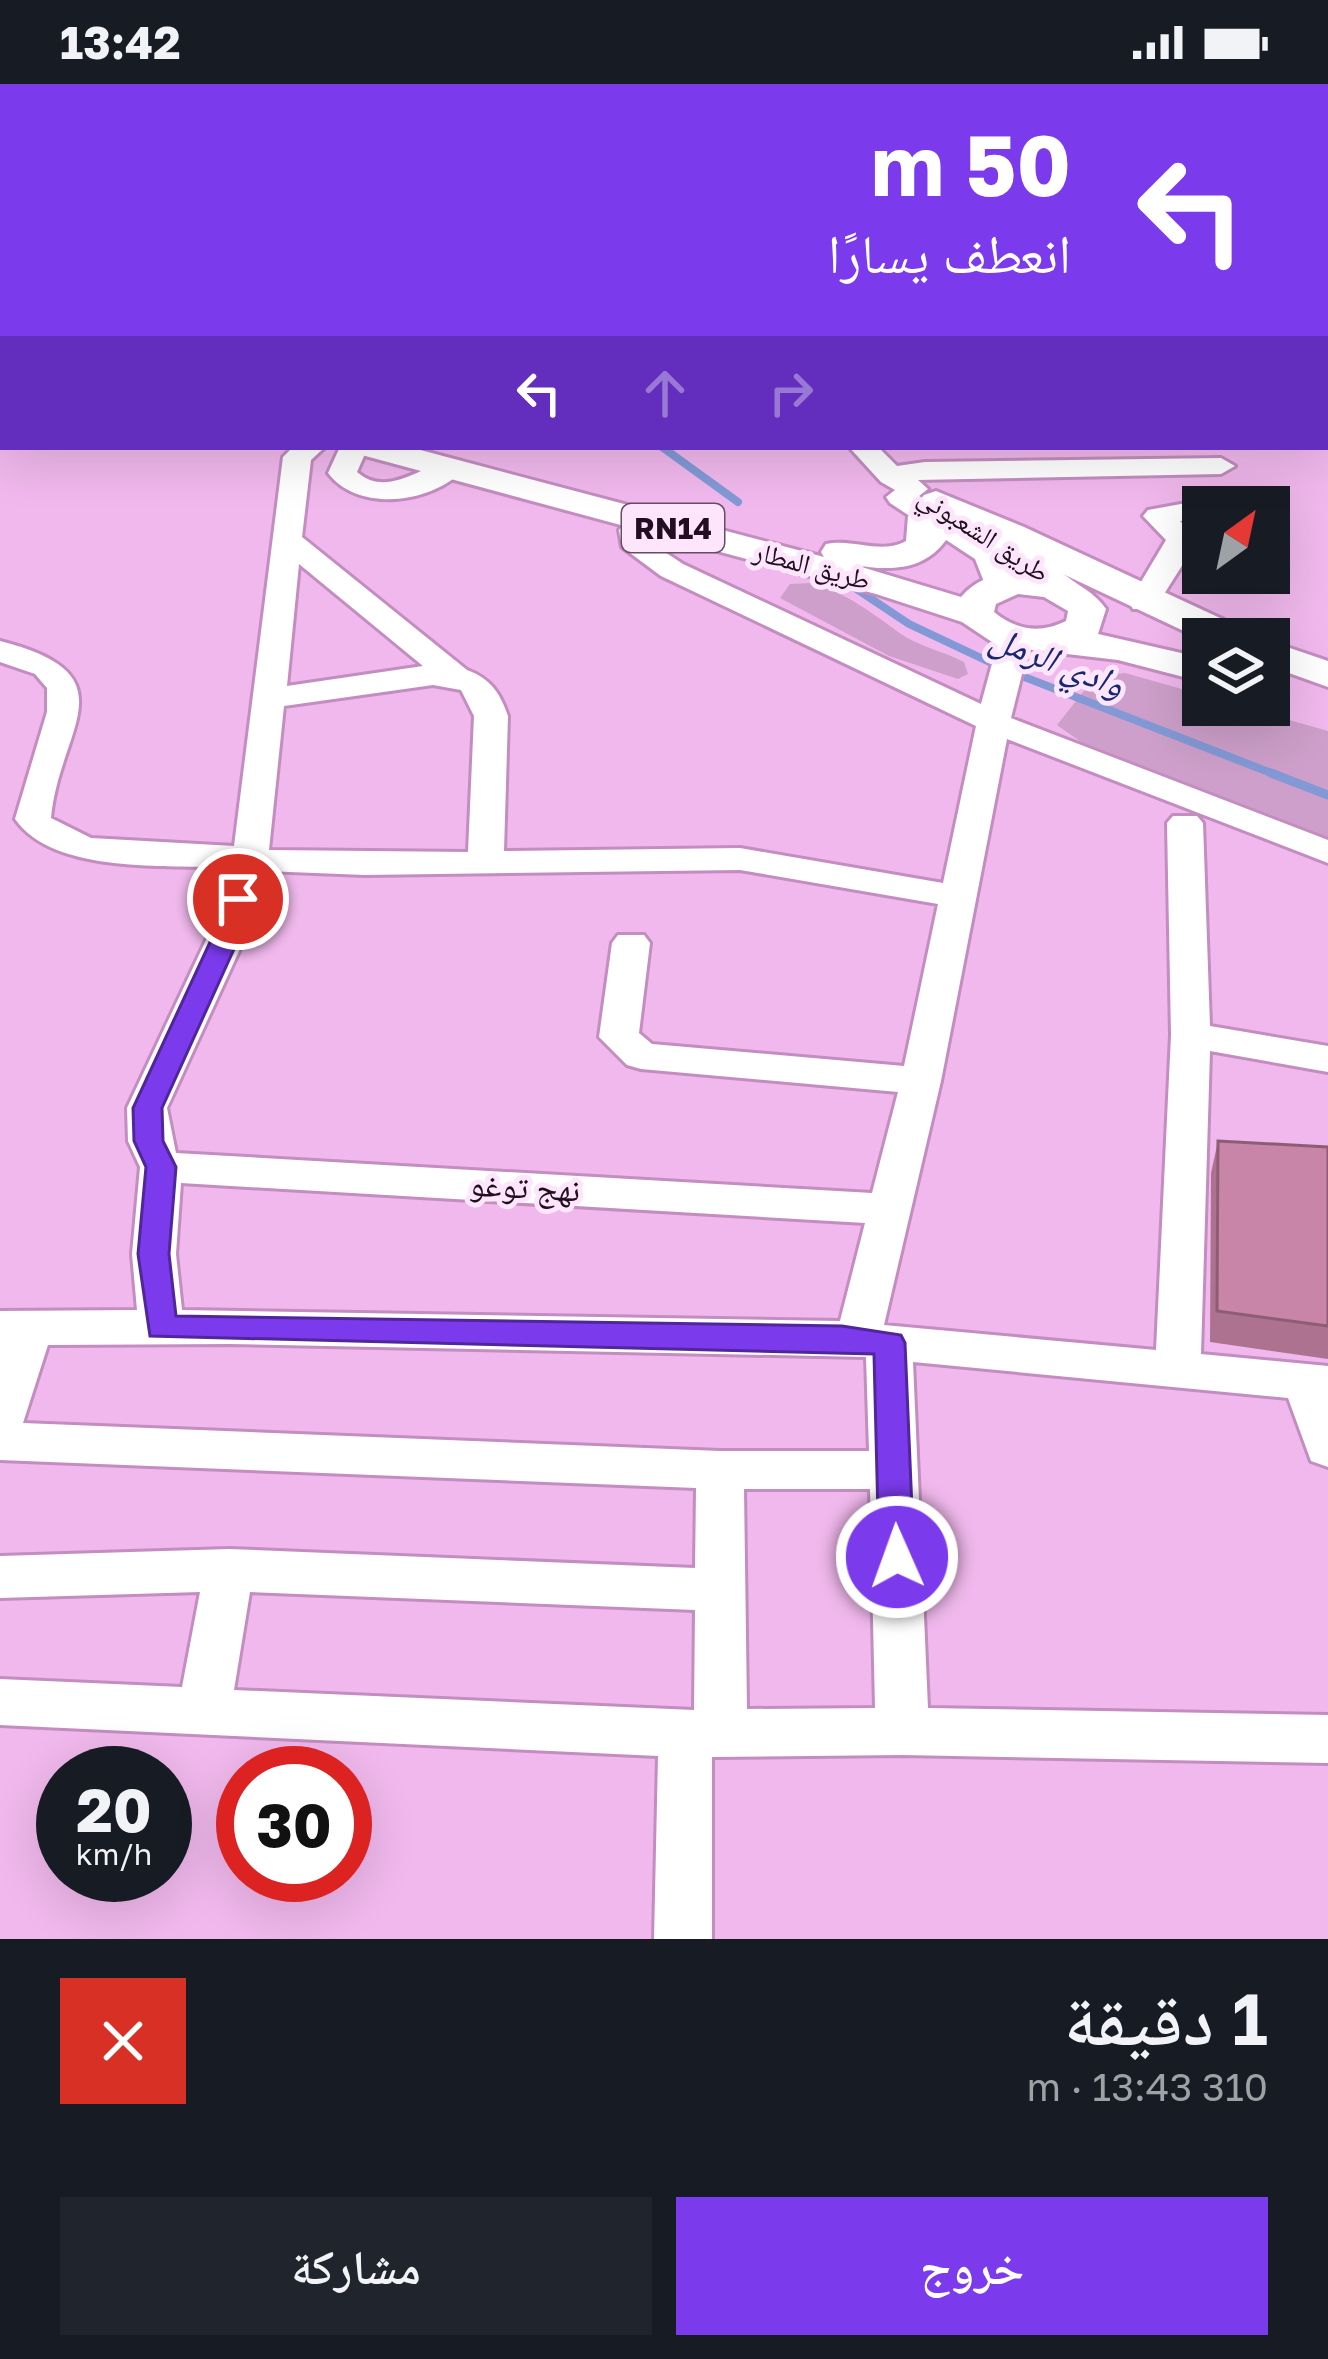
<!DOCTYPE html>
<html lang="ar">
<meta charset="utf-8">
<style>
:root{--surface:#171b24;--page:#20242c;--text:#f1f3f6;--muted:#9ea1a6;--accent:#7c3aed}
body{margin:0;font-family:"Golos Text","Noto Naskh Arabic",sans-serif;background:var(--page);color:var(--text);direction:rtl;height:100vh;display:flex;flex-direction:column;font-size:45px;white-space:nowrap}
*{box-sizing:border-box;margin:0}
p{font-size:39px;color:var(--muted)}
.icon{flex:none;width:66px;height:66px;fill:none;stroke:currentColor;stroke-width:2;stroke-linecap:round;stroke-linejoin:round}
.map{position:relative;height:1855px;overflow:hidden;direction:ltr}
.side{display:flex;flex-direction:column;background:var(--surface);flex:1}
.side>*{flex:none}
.top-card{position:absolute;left:0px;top:0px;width:1329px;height:366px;box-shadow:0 12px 48px #0002;direction:rtl;background:#7c3aed;color:#fff;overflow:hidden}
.needle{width:78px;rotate:33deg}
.buttons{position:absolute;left:1182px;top:402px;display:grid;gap:24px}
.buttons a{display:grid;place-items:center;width:108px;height:108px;border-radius:0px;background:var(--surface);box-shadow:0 12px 48px #0002;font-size:60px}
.speed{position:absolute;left:36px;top:1662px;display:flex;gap:24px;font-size:60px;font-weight:700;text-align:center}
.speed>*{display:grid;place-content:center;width:156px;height:156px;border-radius:50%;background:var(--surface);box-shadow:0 12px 48px #0002;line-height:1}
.speed small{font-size:30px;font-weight:400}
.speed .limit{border:18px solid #d22;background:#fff;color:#111}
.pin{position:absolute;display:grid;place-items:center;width:102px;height:102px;color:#fff;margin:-51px;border:6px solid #fff;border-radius:50%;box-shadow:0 3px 12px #0007}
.me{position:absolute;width:132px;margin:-66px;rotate:358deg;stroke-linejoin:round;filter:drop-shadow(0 0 9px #0008)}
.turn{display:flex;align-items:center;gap:42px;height:252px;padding:0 60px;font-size:54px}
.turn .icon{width:156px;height:156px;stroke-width:2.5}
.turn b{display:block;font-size:84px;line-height:102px}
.lanes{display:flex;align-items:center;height:114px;padding:0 60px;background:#0003;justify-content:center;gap:60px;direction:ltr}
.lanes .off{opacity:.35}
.round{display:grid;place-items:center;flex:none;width:126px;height:126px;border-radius:0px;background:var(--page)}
.headline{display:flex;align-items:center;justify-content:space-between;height:204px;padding:0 60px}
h1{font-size:72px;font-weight:600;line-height:90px}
.cta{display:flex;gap:24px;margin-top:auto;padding:24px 60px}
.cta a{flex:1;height:138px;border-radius:0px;background:var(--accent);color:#fff;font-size:48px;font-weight:600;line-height:138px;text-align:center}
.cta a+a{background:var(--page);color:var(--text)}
.status{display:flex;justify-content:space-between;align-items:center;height:84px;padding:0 60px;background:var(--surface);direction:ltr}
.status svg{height:33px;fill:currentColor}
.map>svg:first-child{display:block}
.green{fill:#cd9fca}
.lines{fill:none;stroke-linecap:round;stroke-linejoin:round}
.stream-far2{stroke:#8299d5;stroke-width:6}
.stream-far1{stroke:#8299d5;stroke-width:8}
.stream{stroke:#8299d5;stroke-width:9}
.minor-casing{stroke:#c38dc0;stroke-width:6}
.major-casing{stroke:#c38dc0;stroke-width:6}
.minor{fill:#fff;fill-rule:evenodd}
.major{fill:#fff;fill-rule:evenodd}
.wall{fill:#ad7290}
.shaded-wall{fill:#8d5d75}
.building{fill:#c985a7;stroke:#8d5d75;stroke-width:3}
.route{fill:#7c3aed;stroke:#51269a;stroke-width:3}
.labels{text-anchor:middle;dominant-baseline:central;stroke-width:10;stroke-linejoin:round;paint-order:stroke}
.far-street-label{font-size:27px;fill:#220e21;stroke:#fde6fb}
.shield{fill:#fde6fb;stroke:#644f62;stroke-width:3}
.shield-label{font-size:30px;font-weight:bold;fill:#220e21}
.street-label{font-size:33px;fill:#220e21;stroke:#fde6fb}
.water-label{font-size:36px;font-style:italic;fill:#18286f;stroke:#fde6fb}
</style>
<div class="status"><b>13:42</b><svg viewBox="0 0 49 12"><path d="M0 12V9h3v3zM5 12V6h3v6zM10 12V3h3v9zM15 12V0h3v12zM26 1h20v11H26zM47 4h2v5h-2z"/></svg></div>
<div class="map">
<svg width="1328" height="1855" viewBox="0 0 1328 1855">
<rect width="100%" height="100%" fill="#f0b8ec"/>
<path class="green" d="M 811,499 C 847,509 872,529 901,550 C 918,562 945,568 964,578 L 968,590 L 958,595 L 889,572 L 780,514 L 790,500 Z
M 1125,589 L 1203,611 L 1203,621 L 1237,621 L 1328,647 L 1328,753 L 1081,658 L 1057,641 L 1095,593 Z"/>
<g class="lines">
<path class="stream-far2" d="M 299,0 L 303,3"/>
<path class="stream-far1" d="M 662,363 L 738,418
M 846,498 L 909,540 L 998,582
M 1014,589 L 1279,692"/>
<path class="stream" d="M 1271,689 L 1328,711"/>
<defs>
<path id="minor" d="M 403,0 L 425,0 L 427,3 L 405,3 Z
M 744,0 L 984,0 L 742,3 Z
M 1095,0 L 1115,0 L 1116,3 L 1096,3 Z
M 1326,53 L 1328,53 L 1328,65 L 1326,65 Z
M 1326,80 L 1328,80 L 1328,94 L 1326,94 Z
M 1326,138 L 1328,138 L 1328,152 L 1326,152 Z
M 0,230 L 3,231 L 3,247 L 0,246 Z
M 3,288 L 3,305 L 0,306 L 0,289 Z
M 293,363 L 325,363 L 311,376 L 302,453 L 467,586 C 491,595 500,609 508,632 L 504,767 L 740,764 L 943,799 L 976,642 L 661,492 L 622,463 L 619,446 L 634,430 L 644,427 L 659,436 L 649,448 L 651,459 L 683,480 L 981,620 L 999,554 L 1015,545 L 1026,547 L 1031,554 L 1011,634 L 1328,756 L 1328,779 L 1007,655 L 941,997 L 884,1241 L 1156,1266 L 1171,951 L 1167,739 L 1173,732 L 1197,732 L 1203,739 L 1210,942 L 1328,962 L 1328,988 L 1210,967 L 1201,1270 L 1328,1282 L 1328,1383 L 1311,1377 L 1288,1314 L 913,1278 L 928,1624 L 1328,1631 L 1328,1679 L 902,1671 L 712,1673 L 712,1855 L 654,1855 L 658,1672 L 0,1641 L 0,1595 L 182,1603 L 200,1508 L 0,1514 L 0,1472 L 229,1465 L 695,1484 L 696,1404 L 0,1376 L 0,1227 L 137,1226 L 132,1170 L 140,1083 L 128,1057 L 127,1024 L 207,854 L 230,784 C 168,780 54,791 15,735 L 47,628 L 47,604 L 35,590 L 0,578 L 0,557 C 134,591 59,644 51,734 L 91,754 L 234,762 L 283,373 ZM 299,480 L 423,582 L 287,602 ZM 433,601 L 461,606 L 474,632 L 468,768 L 269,766 L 284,622 ZM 740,786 L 938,820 L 904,982 L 652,960 L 639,949 L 650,859 L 644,851 L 618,851 L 612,859 L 599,953 L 627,981 L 641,985 L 898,1008 L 872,1109 L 176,1069 L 167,1024 L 245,854 L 265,787 L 365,791 ZM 181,1099 L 865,1139 L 840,1237 L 182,1226 L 176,1170 ZM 230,1260 L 866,1273 L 869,1367 L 720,1367 L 23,1339 L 48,1261 ZM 744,1405 L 870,1405 L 875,1624 L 747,1625 ZM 250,1508 L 695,1526 L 694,1626 L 234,1606 Z
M 340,363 L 368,363 L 357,388 C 387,414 419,383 451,376 L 465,384 C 433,420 358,429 328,389 Z
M 849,363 L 878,363 L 897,382 L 925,378 L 1221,374 L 1235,382 L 1221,390 L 918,396 L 928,405 L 919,412 L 966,443 L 980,435 L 990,438 L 1086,506 L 1090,512 L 1075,521 L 1064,518 L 1004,475 L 1014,502 L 1010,508 L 988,508 L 975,475 L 890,419 L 886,413 L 895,406 L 881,398 Z
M 1270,411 L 1280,414 L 1284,420 L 1280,426 L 1220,423 L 1234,414 Z
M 1203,416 L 1216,423 L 1203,423 L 1203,434 L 1180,437 L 1196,454 L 1195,461 L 1159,518 L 1155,525 L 1133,525 L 1129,518 L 1166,456 L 1143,432 L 1148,426 Z"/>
<path id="major" d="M 0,255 L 3,255 L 3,274 L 0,274 Z
M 353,363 L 409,363 L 824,473 L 821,468 L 826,460 C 853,454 881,471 906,457 L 908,432 L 921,422 L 918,418 L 924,411 L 936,407 L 1024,443 L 1248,547 L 1253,555 L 1203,556 L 944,434 L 946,456 C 924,487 889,487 855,481 L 961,513 C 995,472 1077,483 1106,525 L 1098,550 L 1203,574 L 1203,598 L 1118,576 L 998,562 L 962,538 L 876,510 L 358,370 ZM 1018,510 L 1044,513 L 1068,527 L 1066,537 C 1040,550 1016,546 994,528 L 996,520 Z
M 1269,557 L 1328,577 L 1328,603 L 1269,582 Z"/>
</defs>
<use href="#minor" class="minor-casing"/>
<use href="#major" class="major-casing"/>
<use href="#minor" class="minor"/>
<use href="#major" class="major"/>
</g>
<path class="wall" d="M 1218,1057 L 1328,1063 L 1328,1275 L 1210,1258 L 1211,1089 Z"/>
<path class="shaded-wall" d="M 3,43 L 3,71 L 0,72 L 0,44 Z"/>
<path class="building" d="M 0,0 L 47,0 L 53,3 L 3,3 L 3,43 L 0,44 Z
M 1218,1057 L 1328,1063 L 1328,1242 L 1217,1227 Z"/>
<path class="route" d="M 238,807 L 251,815 L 239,854 L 162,1024 L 163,1057 L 176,1083 L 169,1170 L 176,1232 L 842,1242 L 901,1251 L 905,1259 L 914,1473 L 909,1484 L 897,1488 L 884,1484 L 879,1473 L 874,1270 L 150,1252 L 138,1170 L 146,1083 L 134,1057 L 133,1024 L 212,854 L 225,815 Z"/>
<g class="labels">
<g class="far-street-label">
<text transform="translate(984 450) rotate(33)">طريق الشعبوني</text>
<text transform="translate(812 481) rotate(15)">طريق المطار</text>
</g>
<rect class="shield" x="622" y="420" width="102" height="48" rx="9"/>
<g class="shield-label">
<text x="673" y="444">RN14</text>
</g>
<g class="street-label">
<text transform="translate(525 1102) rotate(3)">نهج توغو</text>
</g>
<g class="water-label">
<text transform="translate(1058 576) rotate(21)">وادي الرمل</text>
</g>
</g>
</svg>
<div class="buttons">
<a><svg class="needle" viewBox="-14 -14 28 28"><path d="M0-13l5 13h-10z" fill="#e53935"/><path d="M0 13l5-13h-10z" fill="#9ea1a6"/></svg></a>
<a><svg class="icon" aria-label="layers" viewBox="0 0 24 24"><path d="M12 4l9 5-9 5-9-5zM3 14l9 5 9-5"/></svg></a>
</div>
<div class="speed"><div>20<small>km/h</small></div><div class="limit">30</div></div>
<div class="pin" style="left:238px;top:815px;background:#d93025"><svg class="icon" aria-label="arrive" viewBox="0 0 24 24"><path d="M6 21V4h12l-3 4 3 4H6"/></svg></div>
<svg class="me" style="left:897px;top:1473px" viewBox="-20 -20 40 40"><circle r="17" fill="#7c3aed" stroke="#fff" stroke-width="3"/><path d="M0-11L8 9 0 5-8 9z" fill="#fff"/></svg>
<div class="top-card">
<div class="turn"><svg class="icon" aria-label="left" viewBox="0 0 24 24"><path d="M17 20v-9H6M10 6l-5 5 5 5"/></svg><div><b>50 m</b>انعطف يسارًا</div></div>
<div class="lanes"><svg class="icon" aria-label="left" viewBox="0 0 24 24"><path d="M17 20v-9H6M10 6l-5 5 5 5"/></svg><svg class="icon off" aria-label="ahead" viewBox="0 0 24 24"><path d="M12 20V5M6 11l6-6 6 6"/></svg><svg class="icon off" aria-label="right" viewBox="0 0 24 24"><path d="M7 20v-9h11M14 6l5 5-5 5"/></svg></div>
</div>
</div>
<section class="side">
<div class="headline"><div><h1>1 دقيقة</h1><p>310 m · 13:43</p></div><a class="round" style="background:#d93025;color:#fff"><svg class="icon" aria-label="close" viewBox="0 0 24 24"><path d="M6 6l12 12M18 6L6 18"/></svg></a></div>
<div class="cta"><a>خروج</a><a>مشاركة</a></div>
</section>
